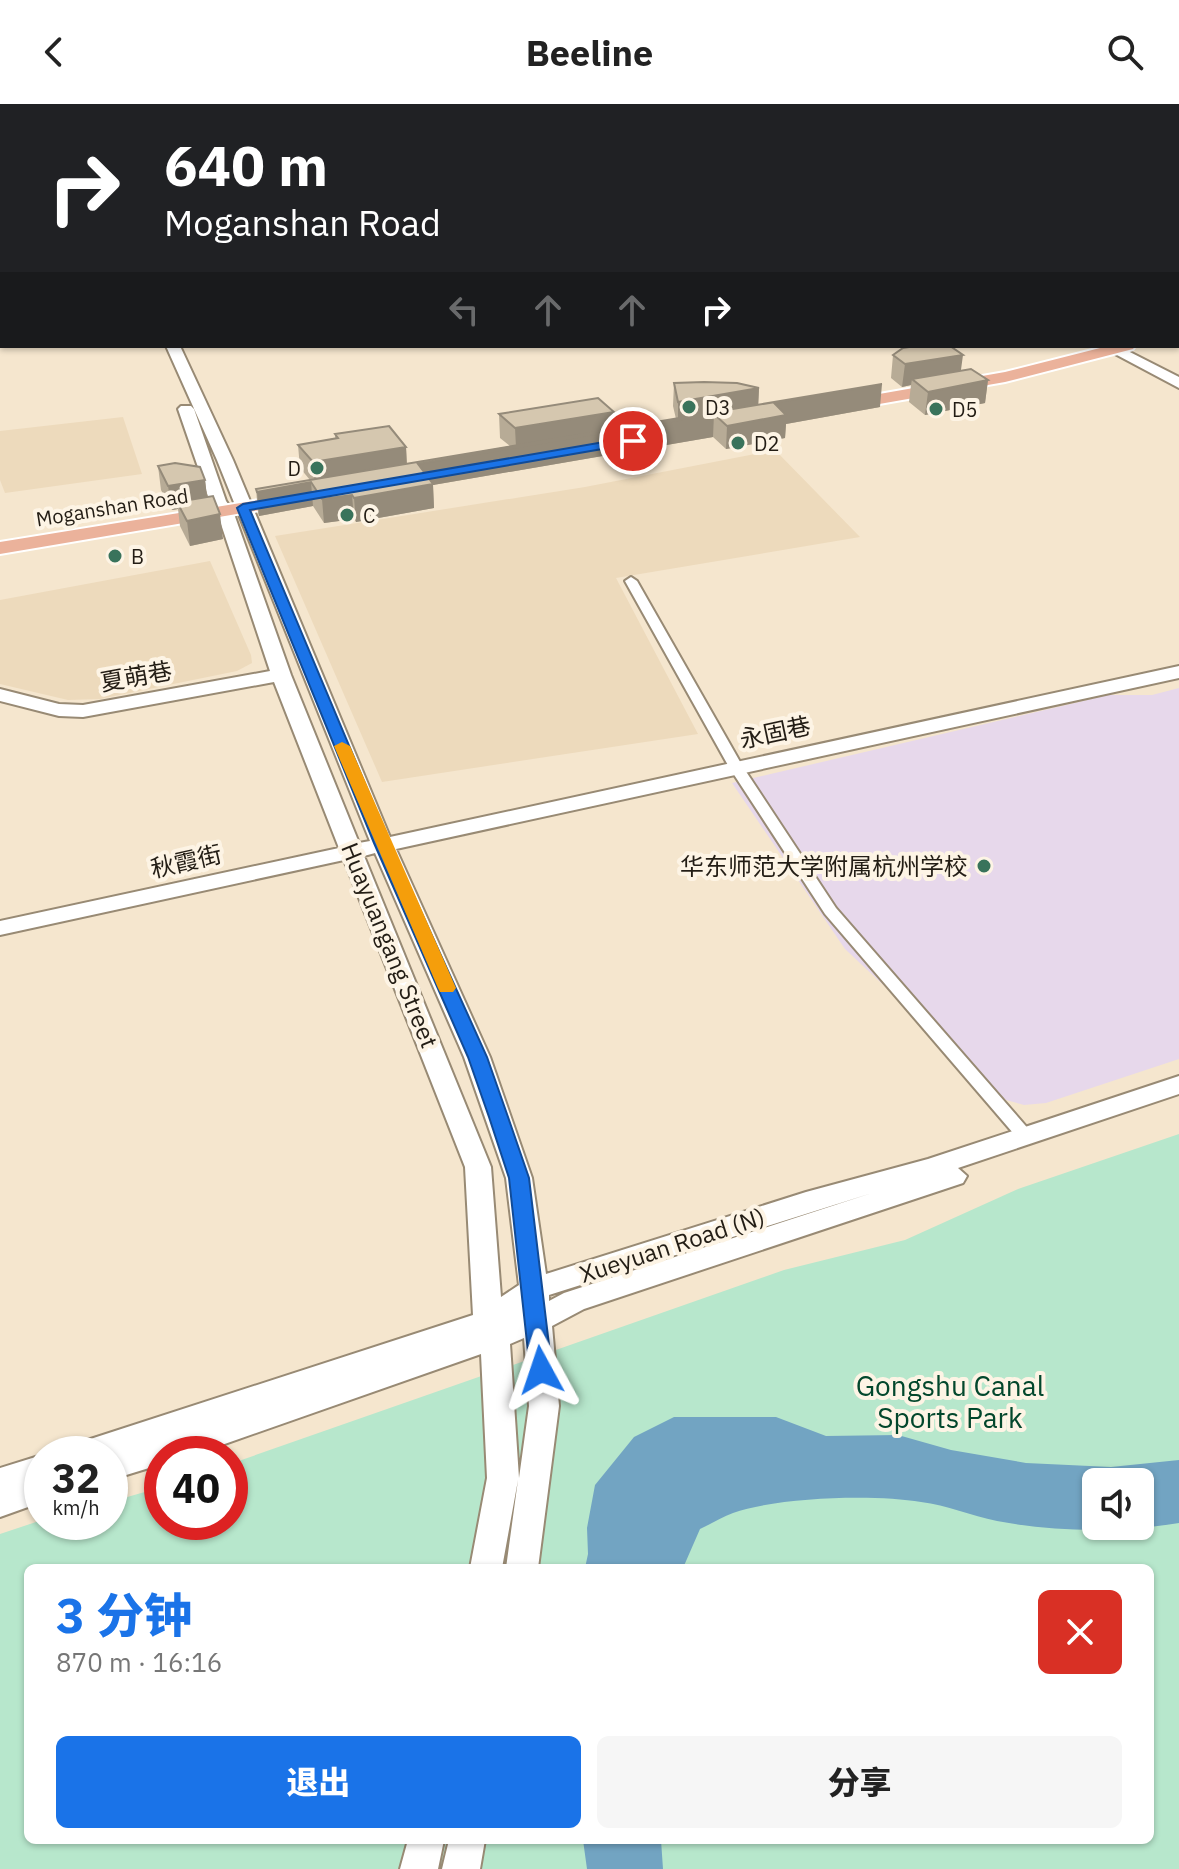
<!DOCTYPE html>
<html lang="zh">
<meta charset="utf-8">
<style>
:root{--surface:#fff;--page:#f6f6f6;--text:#222;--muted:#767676;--accent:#1a73e8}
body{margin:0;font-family:"IBM Plex Sans","Noto Sans SC",sans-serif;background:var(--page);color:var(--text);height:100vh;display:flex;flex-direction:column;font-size:30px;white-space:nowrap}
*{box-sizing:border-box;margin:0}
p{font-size:26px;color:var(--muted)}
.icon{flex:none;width:44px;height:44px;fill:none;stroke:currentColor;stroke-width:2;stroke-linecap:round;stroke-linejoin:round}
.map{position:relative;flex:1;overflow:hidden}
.side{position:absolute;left:24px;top:1460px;width:1130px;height:280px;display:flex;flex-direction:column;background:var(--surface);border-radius:12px;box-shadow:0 2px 6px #0004}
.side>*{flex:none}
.top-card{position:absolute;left:0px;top:0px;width:1180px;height:244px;box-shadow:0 2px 6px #0004;background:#202124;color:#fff;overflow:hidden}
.controls{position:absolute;left:1082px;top:1364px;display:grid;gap:16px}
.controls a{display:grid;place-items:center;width:72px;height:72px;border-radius:12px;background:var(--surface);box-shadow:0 2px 6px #0004;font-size:40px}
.speed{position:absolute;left:24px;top:1332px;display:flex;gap:16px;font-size:40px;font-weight:700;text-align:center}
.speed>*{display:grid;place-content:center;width:104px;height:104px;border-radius:50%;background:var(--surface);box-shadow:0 2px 6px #0004;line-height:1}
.speed small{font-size:20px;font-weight:400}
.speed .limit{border:12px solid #d22;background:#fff;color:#111}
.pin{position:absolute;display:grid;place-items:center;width:68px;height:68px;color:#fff;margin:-34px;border:4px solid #fff;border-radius:50%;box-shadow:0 2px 8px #0007}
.me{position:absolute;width:88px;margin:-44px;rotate:355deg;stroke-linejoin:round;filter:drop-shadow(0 0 6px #0008)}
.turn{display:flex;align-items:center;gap:28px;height:168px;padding:0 32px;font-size:36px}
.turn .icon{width:104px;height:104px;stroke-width:2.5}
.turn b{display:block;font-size:56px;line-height:68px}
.lanes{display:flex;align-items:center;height:76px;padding:0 32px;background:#0003;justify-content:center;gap:40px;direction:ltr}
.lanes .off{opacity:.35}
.round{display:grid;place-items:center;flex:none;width:84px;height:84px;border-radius:12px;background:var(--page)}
.headline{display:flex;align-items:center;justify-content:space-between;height:136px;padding:0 32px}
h1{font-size:48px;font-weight:800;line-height:60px;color:var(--accent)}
.button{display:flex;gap:16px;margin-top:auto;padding:16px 32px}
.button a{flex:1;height:92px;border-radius:12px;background:var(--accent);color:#fff;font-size:32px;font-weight:800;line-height:92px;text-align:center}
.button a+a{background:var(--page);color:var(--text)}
header{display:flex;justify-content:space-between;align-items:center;height:104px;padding:0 32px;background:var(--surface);font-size:36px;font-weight:800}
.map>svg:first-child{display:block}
.built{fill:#eddabc}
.education{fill:#e7d8eb}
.green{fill:#b7e7cc;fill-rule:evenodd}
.water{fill:#72a4c2;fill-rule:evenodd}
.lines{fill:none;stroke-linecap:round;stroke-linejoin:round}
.street-casing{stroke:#988a74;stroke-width:4}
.secondary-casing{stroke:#988a74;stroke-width:4}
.primary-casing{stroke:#fff;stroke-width:4}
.street{fill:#fff;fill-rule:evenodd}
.secondary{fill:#fff;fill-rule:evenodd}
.primary{fill:#ebb29b;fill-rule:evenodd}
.wall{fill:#b7ab96}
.shaded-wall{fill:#958b7a}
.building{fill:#d5c7af;stroke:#958b7a;stroke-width:2}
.route{fill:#1a73e8;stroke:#114b97;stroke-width:2}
.slow{fill:#f59e0b}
.poi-dot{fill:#39735b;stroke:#fdf4e5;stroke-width:3}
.labels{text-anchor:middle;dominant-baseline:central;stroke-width:8;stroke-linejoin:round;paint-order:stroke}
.far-poi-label{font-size:20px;fill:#231d15;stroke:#fdf4e5;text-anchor:start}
.far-street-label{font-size:20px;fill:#231d15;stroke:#fdf4e5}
.street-label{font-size:24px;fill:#231d15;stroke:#fdf4e5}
.poi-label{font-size:24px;fill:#231d15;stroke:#fdf4e5;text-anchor:end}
.near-park-label{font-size:28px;fill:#02472c;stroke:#fdf4e5}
</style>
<header><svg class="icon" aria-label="back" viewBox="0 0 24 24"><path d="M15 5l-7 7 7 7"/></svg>Beeline<svg class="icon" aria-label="search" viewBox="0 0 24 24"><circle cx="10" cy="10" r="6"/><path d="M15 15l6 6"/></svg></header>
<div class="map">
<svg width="1179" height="1765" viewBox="0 0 1179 1765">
<rect width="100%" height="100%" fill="#f5e6ce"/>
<path class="built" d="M 123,313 L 142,370 L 5,389 L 0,376 L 0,327 Z
M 775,346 L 860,433 L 616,474 L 698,630 L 382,678 L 275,432 L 585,383 Z
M 210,457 L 251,551 L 252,559 L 237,567 L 100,595 L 68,596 L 0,580 L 0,496 Z"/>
<path class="education" d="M 1179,584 L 1179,955 L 1046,999 L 1024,1001 L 1006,996 L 845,845 L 732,679 L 1109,591 L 1152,591 Z"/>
<path class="green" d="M 1179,1030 L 1179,1765 L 0,1765 L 0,1430 L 42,1416 L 110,1418 L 110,1398 L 162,1383 L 162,1418 L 230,1418 L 230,1360 L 784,1166 L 905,1136 L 1018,1085 ZM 1096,1378 L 1140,1378 L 1140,1422 L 1096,1422 ZM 28,1464 L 1150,1464 L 1150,1736 L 28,1736 Z"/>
<path class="water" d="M 674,1313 L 776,1313 L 826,1332 L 898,1331 L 951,1346 L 1026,1359 L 1111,1363 L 1179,1356 L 1179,1419 C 1121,1429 1055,1428 997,1417 C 971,1412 947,1401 921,1398 C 874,1390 778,1393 733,1409 C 722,1413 711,1420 700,1425 L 683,1464 L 585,1464 L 588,1450 L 587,1424 L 595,1381 L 634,1333 ZM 1096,1378 L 1140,1378 L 1140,1422 L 1096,1422 Z
M 583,1736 L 661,1736 L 663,1765 L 587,1765 Z"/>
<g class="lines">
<defs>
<path id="street" d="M 24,0 L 32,0 L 23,2 Z
M 131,0 L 139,0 L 129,2 Z
M 0,15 L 2,15 L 2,19 L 0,19 Z
M 1178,74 L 1179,74 L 1179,79 L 1178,79 Z
M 0,235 L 2,235 L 2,241 L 0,241 Z
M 631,473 L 637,477 L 743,663 L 836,804 L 1031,1028 L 1034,1032 L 1031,1036 L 1019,1036 L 825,810 L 729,663 L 625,477 Z"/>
<path id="secondary" d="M 503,0 L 518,0 L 519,2 L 504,2 Z
M 0,92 L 2,93 L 2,102 L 0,101 Z
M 166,242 L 180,242 L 233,356 L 390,733 L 1179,562 L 1179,574 L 396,745 L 490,953 L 532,1074 L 546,1170 L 806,1088 L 928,1055 L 1179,972 L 1179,990 L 958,1064 L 967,1072 L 963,1079 L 584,1205 L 552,1222 L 559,1302 L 538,1464 L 506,1464 L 518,1376 L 502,1464 L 470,1464 L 487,1374 L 481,1250 L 216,1343 L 194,1350 L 162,1350 L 162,1360 L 110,1376 L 110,1350 L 68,1350 L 72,1341 L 473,1211 L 465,1063 L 344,756 L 0,831 L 0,817 L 339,744 L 274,578 L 83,613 L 59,612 L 0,597 L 0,585 L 59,600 L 83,601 L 270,567 L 217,408 L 210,398 L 178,305 L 181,302 L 191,302 L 194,305 L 226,397 L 233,407 L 291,571 L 359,739 L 370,737 L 217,356 ZM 375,749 L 464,953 L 506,1074 L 519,1181 L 501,1193 L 491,1063 L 364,752 ZM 872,1089 L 564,1189 L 549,1197 L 549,1191 ZM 524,1234 L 529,1302 L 519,1374 L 510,1240 Z
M 1100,242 L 1118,242 L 1179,273 L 1179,284 Z
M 42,1351 L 42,1398 L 0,1413 L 0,1364 Z
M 408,1736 L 444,1736 L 438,1765 L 400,1765 Z
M 449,1736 L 485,1736 L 480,1765 L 442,1765 Z"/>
<path id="primary" d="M 1179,219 L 1179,229 L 1178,230 L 1178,220 Z
M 1108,242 L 1135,242 L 1133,245 L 1005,278 L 845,306 L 837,301 L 845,296 L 1005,268 Z
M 290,391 L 296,392 L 299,396 L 296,400 L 0,450 L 0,438 Z"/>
</defs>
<use href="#street" class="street-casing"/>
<use href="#secondary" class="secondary-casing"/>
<use href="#primary" class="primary-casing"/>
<use href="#street" class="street"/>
<use href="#secondary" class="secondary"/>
<use href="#primary" class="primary"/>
</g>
<path class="wall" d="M 893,251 L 961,267 L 988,276 L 985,299 L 925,311 L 909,298 L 911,281 L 902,283 L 891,274 Z
M 674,279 L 759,284 L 758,301 L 880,303 L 786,320 L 785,334 L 726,345 L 713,333 L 433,381 L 434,404 L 356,418 L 354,415 L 324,419 L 313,402 L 259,412 L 258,409 L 256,385 L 310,376 L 300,364 L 298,341 L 335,334 L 335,330 L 406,343 L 407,360 L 510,342 L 500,334 L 499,310 L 613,325 L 676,315 L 673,302 Z
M 158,362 L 205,376 L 207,393 L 223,435 L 190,442 L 180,422 L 178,405 L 172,406 L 161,386 Z"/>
<path class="shaded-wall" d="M 963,251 L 960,273 L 912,275 L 911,281 L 902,283 L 905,260 Z
M 988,276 L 985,299 L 925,311 L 928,288 Z
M 882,280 L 880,303 L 786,320 L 785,334 L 726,345 L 727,322 L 774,299 Z
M 759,284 L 758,307 L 714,310 L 713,333 L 433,381 L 434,404 L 356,418 L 354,394 L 418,360 L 516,343 L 515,324 L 614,308 L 613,327 L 678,316 L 678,298 Z
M 406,343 L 407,366 L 315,382 L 313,358 Z
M 205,376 L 208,400 L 177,398 L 178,405 L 172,406 L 168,382 Z
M 311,378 L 313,402 L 259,412 L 257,388 Z
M 352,391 L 354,415 L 324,419 L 322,395 Z
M 220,410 L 223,435 L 190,442 L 187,417 Z"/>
<path class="building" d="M 915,242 L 950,242 L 963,251 L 905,260 L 893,251 L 903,244 Z
M 971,265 L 988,276 L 928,288 L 912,275 Z
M 704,278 L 737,279 L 759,284 L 678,298 L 674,279 Z
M 882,280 L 774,299 L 786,311 L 727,322 L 714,310 L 418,360 L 433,380 L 354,394 L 352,391 L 322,395 L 311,378 L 257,388 L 256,385 Z
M 598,294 L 614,308 L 515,324 L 499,310 Z
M 389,322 L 406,343 L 313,358 L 298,341 L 338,334 L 335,330 Z
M 175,359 L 200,363 L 205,376 L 168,382 L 158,362 Z
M 213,392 L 220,410 L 187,417 L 177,398 Z"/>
<path class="route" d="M 633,333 L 639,337 L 637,339 L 250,406 L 390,739 L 487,953 L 508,1013 L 529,1074 L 552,1266 L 549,1272 L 541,1275 L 533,1272 L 530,1266 L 509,1074 L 489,1013 L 468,953 L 374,739 L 237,404 L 243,400 Z"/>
<path class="slow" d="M 342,638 L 350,642 L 456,884 L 453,888 L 440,888 L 438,884 L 334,642 Z"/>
<g class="poi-dot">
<circle cx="689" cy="303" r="8"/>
<circle cx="936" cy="305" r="8"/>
<circle cx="738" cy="339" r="8"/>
<circle cx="317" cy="364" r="8"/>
<circle cx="347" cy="411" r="8"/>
<circle cx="115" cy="452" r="8"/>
<circle cx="984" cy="762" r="8"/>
</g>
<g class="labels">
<g class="far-poi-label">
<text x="705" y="303">D3</text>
<text x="952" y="305">D5</text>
<text x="754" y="339">D2</text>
<text x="301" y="364" text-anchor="end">D</text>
<text x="363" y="411">C</text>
<text x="131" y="452">B</text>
</g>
<g class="far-street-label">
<text transform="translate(112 403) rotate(-9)">Moganshan Road</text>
</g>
<g class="street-label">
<text transform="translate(136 572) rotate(-10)">夏萌巷</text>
<text transform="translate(775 628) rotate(-12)">永固巷</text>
<text transform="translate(186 757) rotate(-13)">秋霞街</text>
<text transform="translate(390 841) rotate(68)">Huayuangang Street</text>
<text transform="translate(672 1141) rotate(-18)">Xueyuan Road (N)</text>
</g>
<g class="poi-label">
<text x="968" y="762">华东师范大学附属杭州学校</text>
</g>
<g class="near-park-label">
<text x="950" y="1281">Gongshu Canal<tspan x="950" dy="32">Sports Park</tspan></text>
</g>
</g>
</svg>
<div class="controls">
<a><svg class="icon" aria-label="sound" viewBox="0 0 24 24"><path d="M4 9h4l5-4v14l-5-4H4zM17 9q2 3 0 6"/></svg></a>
</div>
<div class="speed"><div>32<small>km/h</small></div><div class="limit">40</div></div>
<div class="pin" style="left:633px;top:337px;background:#d93025"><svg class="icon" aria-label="arrive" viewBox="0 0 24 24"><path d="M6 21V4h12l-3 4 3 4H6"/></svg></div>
<svg class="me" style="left:541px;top:1266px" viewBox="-20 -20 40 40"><path d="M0-17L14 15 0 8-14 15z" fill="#1a73e8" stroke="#fff" stroke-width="4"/></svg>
<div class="top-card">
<div class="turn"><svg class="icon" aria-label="right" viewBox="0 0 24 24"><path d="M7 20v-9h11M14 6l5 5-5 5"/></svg><div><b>640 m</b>Moganshan Road</div></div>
<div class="lanes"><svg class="icon off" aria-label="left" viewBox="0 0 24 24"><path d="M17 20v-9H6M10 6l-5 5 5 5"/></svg><svg class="icon off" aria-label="ahead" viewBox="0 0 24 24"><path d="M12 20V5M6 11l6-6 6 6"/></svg><svg class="icon off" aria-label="ahead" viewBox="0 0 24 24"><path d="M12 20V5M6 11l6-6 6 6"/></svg><svg class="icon" aria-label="right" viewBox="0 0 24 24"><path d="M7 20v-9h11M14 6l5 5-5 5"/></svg></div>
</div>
<section class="side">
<div class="headline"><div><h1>3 分钟</h1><p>870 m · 16:16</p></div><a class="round" style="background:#d93025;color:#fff"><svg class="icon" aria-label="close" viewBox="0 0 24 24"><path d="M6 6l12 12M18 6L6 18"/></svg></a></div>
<div class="button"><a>退出</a><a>分享</a></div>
</section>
</div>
